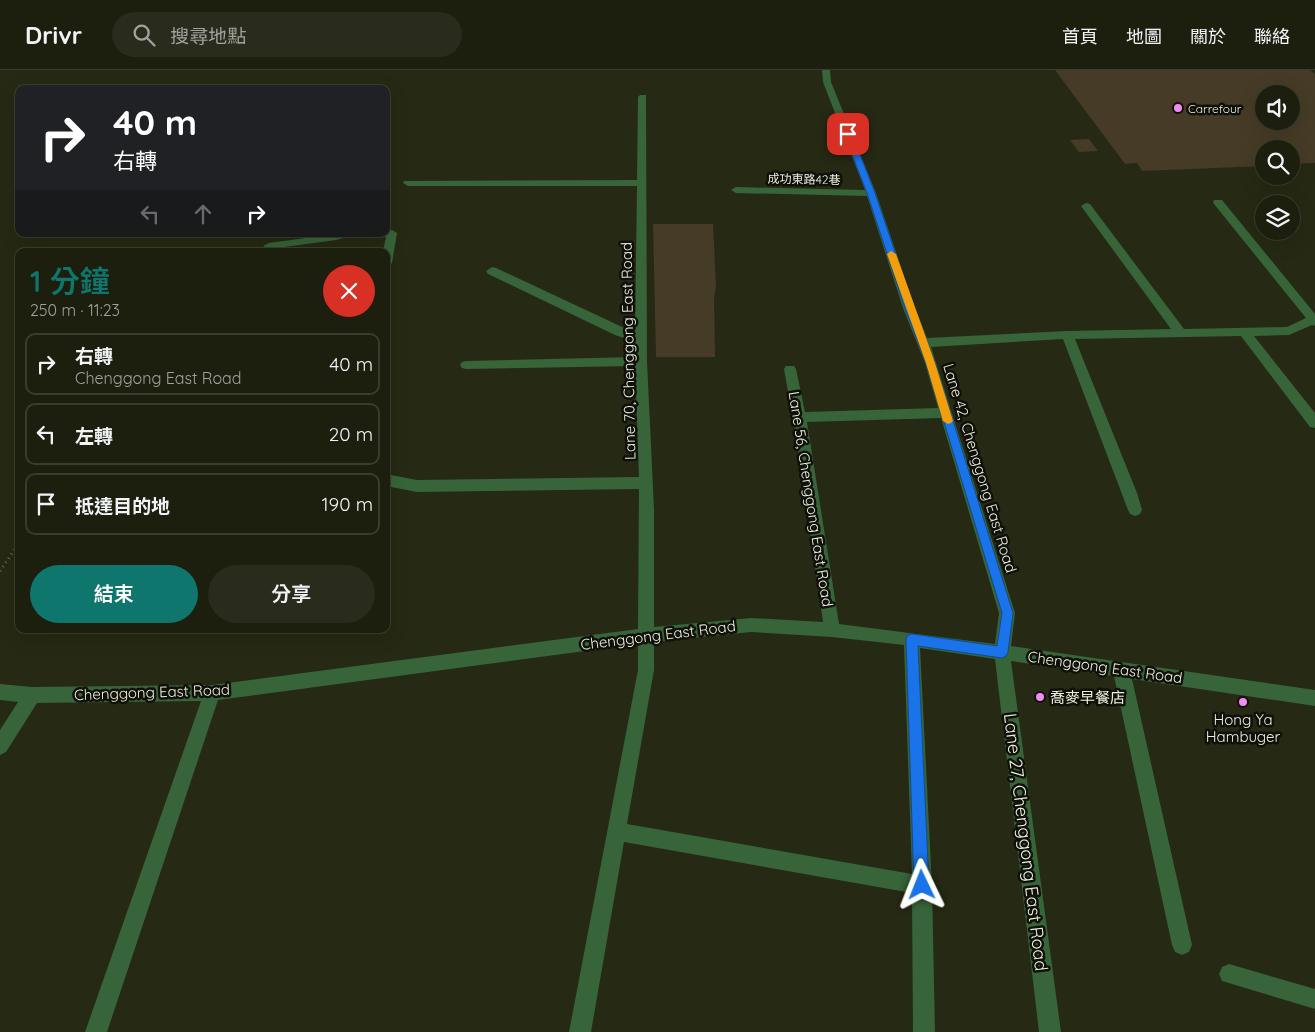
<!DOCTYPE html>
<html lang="zh-TW">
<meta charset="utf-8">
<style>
:root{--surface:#1c1f0e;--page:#292c1c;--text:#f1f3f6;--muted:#a0a29e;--line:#3a3d2e;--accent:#0f766e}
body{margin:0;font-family:Quicksand,"Noto Sans TC",sans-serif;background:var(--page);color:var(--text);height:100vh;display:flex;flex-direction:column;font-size:19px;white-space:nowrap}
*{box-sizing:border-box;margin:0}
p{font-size:16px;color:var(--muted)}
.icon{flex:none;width:28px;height:28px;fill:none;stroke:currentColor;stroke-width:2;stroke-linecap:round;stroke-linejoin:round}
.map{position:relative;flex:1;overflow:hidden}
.side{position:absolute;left:15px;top:178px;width:375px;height:385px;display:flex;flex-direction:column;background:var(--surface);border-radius:10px;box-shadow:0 5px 20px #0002,0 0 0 1px var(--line)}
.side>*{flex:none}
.guide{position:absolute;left:15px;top:15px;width:375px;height:152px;border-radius:10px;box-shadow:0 5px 20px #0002,0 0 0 1px var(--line);background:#202124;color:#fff;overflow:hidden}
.controls{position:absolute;left:1255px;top:15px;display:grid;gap:10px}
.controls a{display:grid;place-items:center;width:45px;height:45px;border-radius:50%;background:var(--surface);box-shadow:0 5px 20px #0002,0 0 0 1px var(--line);font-size:25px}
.pin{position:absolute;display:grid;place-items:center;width:42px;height:42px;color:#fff;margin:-21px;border-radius:10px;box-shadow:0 2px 8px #0006}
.me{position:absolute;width:55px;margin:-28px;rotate:358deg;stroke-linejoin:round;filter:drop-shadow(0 0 4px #0008)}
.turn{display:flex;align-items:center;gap:18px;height:105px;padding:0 15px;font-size:22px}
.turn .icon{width:65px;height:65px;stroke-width:2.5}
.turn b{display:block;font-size:35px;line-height:42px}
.lanes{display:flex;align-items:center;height:48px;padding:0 15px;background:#0003;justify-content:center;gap:25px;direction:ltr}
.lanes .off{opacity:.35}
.round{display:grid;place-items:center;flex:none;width:52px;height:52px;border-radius:26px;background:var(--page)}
.headline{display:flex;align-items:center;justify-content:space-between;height:85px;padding:0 15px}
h1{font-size:30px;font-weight:600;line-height:38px;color:var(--accent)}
.cta{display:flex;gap:10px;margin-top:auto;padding:10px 15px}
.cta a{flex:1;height:58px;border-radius:30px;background:var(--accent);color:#fff;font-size:20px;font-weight:600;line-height:58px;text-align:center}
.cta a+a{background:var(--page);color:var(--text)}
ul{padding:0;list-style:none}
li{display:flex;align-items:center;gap:15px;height:62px;margin:0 10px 8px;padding:0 5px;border:2px solid var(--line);border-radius:10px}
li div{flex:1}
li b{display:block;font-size:19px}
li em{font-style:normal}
header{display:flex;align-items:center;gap:30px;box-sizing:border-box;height:70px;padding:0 25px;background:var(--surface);border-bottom:1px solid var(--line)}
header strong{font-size:24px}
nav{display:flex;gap:28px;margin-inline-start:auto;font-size:18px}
.search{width:350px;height:45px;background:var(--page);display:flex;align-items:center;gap:12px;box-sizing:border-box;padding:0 18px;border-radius:28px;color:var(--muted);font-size:19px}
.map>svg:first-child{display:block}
.building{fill:#453b26;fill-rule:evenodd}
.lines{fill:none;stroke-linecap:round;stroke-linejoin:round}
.path{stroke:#666956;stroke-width:3;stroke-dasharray:1 4;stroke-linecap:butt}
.minor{fill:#376439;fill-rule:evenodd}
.route{fill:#1a73e8;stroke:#114b97}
.slow{fill:#f59e0b}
.poi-dot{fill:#f18af4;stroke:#0f1007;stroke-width:2}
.labels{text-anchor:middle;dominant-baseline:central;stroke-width:5;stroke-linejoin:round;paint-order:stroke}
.far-poi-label{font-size:12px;fill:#ecefe1;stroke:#0f1007;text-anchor:start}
.far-street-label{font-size:12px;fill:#ecefe1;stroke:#0f1007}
.street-label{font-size:15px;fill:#ecefe1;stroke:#0f1007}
.poi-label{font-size:15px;fill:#ecefe1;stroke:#0f1007;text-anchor:start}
.near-street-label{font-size:18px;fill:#ecefe1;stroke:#0f1007}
</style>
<header>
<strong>Drivr</strong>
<div class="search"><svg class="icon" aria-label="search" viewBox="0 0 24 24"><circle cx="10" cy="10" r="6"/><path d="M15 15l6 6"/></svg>搜尋地點</div>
<nav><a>首頁</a><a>地圖</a><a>關於</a><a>聯絡</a></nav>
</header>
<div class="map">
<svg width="1315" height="962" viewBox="0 0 1315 962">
<rect width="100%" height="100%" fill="#262913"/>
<path class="building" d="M 1055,0 L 1310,0 L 1315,4 L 1315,93 L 1291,94 L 1291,79 L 1264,79 L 1264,96 L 1142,101 L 1137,93 L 1125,94 ZM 1264,24 L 1291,24 L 1291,51 L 1264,51 Z
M 1089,69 L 1098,81 L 1079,82 L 1070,70 Z
M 653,154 L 713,154 L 716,216 L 714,227 L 715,287 L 656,287 Z"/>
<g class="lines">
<path class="path" d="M 0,501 L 19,473"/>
<path class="minor" d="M 822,0 L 830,0 L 831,12 L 876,123 L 915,238 L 927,268 L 1067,261 L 1171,259 L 1081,136 L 1086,133 L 1090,134 L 1184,259 L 1287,257 L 1306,248 L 1214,134 L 1213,132 L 1214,130 L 1222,130 L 1315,244 L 1315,256 L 1312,255 L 1289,265 L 1254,266 L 1315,343 L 1315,358 L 1310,357 L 1241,266 L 1075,269 L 1137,423 L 1142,440 L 1140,444 L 1135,446 L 1130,444 L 1128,440 L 1063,269 L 931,277 L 1015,543 L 1011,576 L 1315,620 L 1315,636 L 1132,609 L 1192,875 L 1189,882 L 1182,885 L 1175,882 L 1172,875 L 1114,606 L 1011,591 L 1061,962 L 1039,962 L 995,589 L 920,578 L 932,815 L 935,962 L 913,962 L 912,823 L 624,772 L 591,962 L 569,962 L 638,600 L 638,574 L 218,630 L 107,962 L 85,962 L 201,631 L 37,633 L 6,682 L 0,685 L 0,660 L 18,632 L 0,630 L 0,614 L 32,617 L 212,615 L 638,559 L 639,419 L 417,422 L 386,416 L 386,404 L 417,410 L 639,407 L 635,296 L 466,299 L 462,298 L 460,295 L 462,292 L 466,291 L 635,287 L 635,272 L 615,265 L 488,204 L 486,201 L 492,197 L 496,198 L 635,263 L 637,116 L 408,116 L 403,113 L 404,111 L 637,110 L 638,27 L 640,25 L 646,25 L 647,291 L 654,439 L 654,557 L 751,548 L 823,552 L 798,378 L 784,299 L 786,296 L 794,296 L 796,299 L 805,342 L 938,338 L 925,293 L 903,238 L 867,126 L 736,123 L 731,120 L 736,117 L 865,120 L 823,12 ZM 941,348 L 999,543 L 995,574 L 839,554 L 807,352 ZM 751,562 L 832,567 L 904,575 L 912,804 L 627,754 L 654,600 L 654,572 Z
M 392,160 L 397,163 L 392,193 L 386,197 L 386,181 L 383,181 L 386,167 L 368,167 L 363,164 L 386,164 L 386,161 Z
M 335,164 L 352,164 L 351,166 L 336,170 L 269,179 L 263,176 L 269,173 Z
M 1229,894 L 1315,919 L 1315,939 L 1222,911 L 1219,904 L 1222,897 Z"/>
</g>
<path class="route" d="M 848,62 L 852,64 L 875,123 L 914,238 L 935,293 L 1013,543 L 1008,582 L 1006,586 L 1002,588 L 918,576 L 929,815 L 927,820 L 922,822 L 917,820 L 914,815 L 906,569 L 908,565 L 912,564 L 997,576 L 1002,543 L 926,293 L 905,238 L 867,123 L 844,64 Z"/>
<path class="slow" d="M 891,181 L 896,184 L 935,293 L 953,351 L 951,353 L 948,354 L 943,351 L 926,293 L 887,184 Z"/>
<g class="poi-dot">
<circle cx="1178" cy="38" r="5"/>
<circle cx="1040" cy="627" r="5"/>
<circle cx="1243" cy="632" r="5"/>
</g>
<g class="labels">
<g class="far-poi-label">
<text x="1188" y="38">Carrefour</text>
</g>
<g class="far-street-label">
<text transform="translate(804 109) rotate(1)">成功東路42巷</text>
</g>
<g class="street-label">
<text transform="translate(628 281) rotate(-91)">Lane 70, Chenggong East Road</text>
<text transform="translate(980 398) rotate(73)">Lane 42, Chenggong East Road</text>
<text transform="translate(811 429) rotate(81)">Lane 56, Chenggong East Road</text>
<text transform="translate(658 565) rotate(-7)">Chenggong East Road</text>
<text transform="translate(1105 597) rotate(8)">Chenggong East Road</text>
<text transform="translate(152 622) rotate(-2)">Chenggong East Road</text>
</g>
<g class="poi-label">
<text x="1050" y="627">喬麥早餐店</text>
<text x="1243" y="649" text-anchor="middle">Hong Ya<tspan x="1243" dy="17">Hambuger</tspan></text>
</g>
<g class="near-street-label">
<text transform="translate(1026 772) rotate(83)">Lane 27, Chenggong East Road</text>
</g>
</g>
</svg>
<div class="controls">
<a><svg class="icon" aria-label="sound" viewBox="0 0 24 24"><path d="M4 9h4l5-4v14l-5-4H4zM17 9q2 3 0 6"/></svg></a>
<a><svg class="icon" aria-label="search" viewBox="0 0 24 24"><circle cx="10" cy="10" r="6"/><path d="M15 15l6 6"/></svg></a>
<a><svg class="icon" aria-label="layers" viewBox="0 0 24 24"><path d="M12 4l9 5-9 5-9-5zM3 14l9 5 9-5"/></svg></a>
</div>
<div class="pin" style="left:848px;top:64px;background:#d93025"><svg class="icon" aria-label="arrive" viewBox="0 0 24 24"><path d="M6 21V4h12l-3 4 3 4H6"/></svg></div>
<svg class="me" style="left:922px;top:815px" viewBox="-20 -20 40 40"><path d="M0-17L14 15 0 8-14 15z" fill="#1a73e8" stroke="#fff" stroke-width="4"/></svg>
<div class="guide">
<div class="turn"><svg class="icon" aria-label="right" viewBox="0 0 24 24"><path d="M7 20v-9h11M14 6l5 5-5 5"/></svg><div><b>40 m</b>右轉</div></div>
<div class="lanes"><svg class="icon off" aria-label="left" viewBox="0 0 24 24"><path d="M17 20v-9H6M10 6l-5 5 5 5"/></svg><svg class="icon off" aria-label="ahead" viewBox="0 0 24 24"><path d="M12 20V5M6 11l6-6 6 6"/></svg><svg class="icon" aria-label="right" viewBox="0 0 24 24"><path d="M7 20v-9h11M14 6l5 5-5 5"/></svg></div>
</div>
<section class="side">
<div class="headline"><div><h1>1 分鐘</h1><p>250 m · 11:23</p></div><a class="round" style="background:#d93025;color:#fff"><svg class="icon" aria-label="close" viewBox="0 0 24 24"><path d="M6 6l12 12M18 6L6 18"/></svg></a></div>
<ul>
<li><svg class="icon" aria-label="right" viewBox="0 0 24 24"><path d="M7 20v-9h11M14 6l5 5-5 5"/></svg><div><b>右轉</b><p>Chenggong East Road</p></div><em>40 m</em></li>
<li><svg class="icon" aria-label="left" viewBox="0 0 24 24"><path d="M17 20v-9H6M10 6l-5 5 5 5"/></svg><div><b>左轉</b></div><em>20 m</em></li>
<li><svg class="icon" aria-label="arrive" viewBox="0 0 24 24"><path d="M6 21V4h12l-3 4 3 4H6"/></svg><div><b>抵達目的地</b></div><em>190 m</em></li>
</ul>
<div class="cta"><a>結束</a><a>分享</a></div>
</section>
</div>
